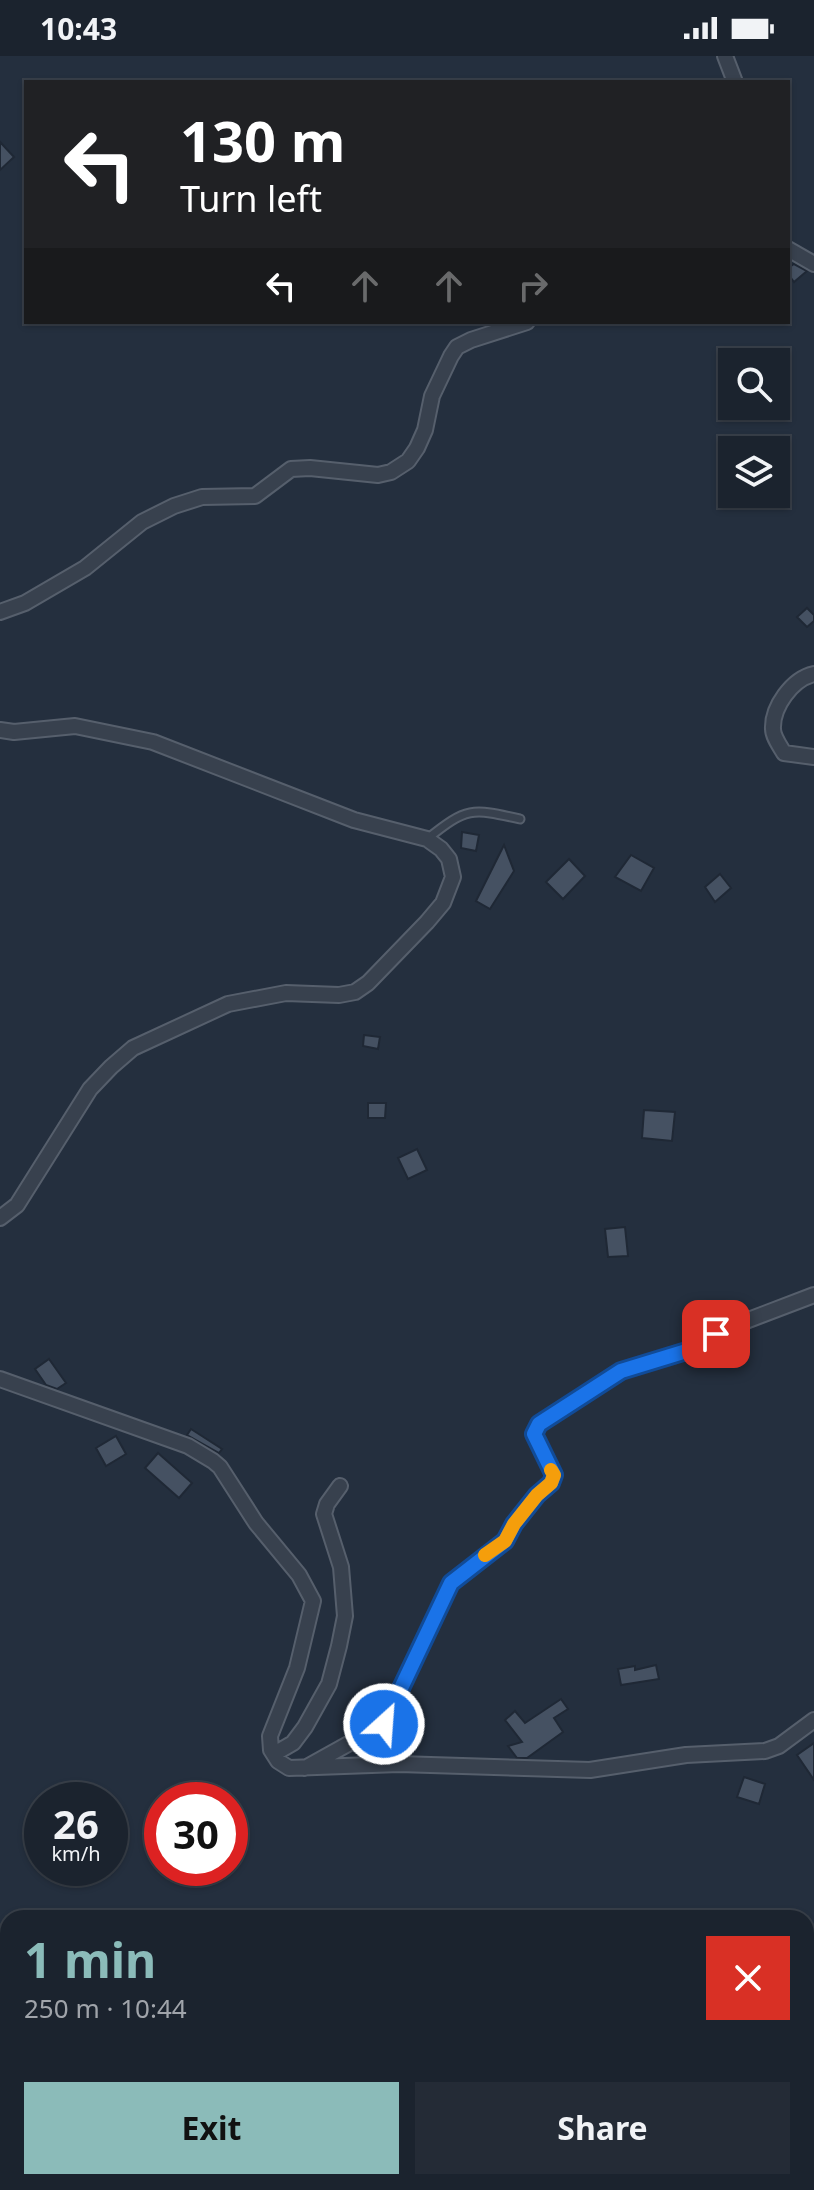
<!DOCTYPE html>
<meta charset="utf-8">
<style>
:root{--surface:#1b232e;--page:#242b36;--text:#f1f3f6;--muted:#a0a4aa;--line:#39404a;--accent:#8bbbb9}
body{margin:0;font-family:"Noto Sans",sans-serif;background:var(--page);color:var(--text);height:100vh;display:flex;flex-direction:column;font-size:30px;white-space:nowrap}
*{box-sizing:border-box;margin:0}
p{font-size:26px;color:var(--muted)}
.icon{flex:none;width:44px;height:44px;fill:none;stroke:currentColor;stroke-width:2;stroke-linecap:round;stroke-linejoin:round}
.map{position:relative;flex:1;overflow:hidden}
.drawer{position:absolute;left:0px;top:1854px;width:814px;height:280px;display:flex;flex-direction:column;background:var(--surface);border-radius:24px 24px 0 0;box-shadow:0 2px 6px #0004,0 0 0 2px var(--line)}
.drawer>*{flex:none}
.guide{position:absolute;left:24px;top:24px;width:766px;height:244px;border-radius:0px;box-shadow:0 2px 6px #0004,0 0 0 2px var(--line);background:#202124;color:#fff;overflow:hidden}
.fabs{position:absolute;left:718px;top:292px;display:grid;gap:16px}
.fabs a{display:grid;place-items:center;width:72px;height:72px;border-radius:0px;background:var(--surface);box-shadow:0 2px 6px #0004,0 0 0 2px var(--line);font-size:40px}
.speed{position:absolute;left:24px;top:1726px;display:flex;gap:16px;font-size:40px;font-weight:700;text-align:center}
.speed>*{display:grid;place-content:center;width:104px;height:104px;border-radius:50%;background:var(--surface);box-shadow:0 2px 6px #0004,0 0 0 2px var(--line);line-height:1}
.speed small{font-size:20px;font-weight:400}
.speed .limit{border:12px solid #d22;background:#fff;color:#111}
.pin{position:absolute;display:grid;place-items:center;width:68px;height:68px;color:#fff;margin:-34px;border-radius:16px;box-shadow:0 4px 12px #0006}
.me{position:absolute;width:88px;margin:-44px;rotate:26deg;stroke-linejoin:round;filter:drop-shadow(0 0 6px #0008)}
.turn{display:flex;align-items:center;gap:28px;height:168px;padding:0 24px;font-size:36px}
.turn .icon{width:104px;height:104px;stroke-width:2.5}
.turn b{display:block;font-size:56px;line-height:68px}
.lanes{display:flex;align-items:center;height:76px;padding:0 24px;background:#0003;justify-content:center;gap:40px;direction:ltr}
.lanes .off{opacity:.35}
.round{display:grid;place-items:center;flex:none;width:84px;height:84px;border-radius:0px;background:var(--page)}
.headline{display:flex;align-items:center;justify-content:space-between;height:136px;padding:0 24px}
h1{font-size:48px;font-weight:700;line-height:60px;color:var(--accent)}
.primary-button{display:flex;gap:16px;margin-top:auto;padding:16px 24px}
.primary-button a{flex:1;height:92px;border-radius:0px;background:var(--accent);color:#111;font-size:32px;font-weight:700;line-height:92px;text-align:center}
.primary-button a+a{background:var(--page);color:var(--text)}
.status{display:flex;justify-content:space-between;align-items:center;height:56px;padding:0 40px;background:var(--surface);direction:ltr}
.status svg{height:22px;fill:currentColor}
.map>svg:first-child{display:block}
.building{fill:#455162;stroke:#1f2835;stroke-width:2}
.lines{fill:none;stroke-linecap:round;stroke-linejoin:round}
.service-casing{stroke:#565f6c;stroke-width:11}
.minor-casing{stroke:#565f6c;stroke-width:18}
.service{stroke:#38414e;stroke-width:7}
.minor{stroke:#38414e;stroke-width:14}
.route-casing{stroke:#114b97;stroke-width:20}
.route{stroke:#1a73e8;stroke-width:14}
.slow{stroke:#f59e0b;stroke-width:14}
</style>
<div class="status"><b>10:43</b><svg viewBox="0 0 49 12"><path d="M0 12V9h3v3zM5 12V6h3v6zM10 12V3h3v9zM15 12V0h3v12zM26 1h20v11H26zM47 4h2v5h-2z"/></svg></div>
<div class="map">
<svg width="814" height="2134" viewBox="0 0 814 2134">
<rect width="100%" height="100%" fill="#242f3e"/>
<path class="building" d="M 0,86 L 14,101 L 0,114 Z
M 794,208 L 807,215 L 794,226 L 788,218 L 788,212 Z
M 807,552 L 814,559 L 814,565 L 807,571 L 797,561 Z
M 462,776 L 479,779 L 476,795 L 461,792 Z
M 504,789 L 514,815 L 490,853 L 476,845 Z
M 631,799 L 654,812 L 641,835 L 615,821 Z
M 569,803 L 585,820 L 563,843 L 546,826 Z
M 720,818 L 731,832 L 715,846 L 705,831 Z
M 364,979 L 380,981 L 378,993 L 363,990 Z
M 368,1047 L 386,1047 L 385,1062 L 368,1062 Z
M 644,1054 L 675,1056 L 672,1085 L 642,1082 Z
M 417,1093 L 427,1114 L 408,1123 L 398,1102 Z
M 625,1171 L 628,1200 L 608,1201 L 605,1173 Z
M 49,1303 L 66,1327 L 57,1333 L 46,1329 L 35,1313 Z
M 191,1373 L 222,1393 L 219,1397 L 187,1379 Z
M 116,1380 L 126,1398 L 106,1410 L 96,1392 Z
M 158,1397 L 192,1427 L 179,1442 L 145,1412 Z
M 656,1609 L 659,1623 L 621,1629 L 618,1613 L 635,1610 L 635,1614 Z
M 561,1643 L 568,1653 L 554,1662 L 563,1676 L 527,1702 L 517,1702 L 508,1690 L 522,1686 L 505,1664 L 515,1655 L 525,1667 Z
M 814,1687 L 814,1724 L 797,1699 Z
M 744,1721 L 765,1728 L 759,1748 L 737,1741 Z"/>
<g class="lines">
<defs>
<path id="service" d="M 427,783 C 467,751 471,752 520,763"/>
<path id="minor" d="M 725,0 L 735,26
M 788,193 L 814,208
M 0,556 L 25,547 L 85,512 L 142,466 L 174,450 L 202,441 L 255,440 L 291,413 L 310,412 L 378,419 L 391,416 L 408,405 L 417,392 L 425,374 L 432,340 L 451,300 L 457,291 L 471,284 L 527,266
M 814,618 C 792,623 772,651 773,673 C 773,681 780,690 784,697 L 814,701
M 0,674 L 14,676 L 75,670 L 153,686 L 354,764 L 427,783 L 441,793 L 449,803 L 453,821 L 443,847 L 427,866 L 368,927 L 355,936 L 339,939 L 286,937 L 228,948 L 133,992 L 111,1011 L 90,1033 L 17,1149 L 0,1162
M 0,1323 L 188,1390 L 213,1405 L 220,1411 L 256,1467 L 299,1519 L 313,1545 L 297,1612 L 270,1680 L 271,1694 L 278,1705 L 289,1712 L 399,1708 L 590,1714 L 686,1699 L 765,1695 L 779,1690 L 814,1664
M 274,1698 L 293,1687 L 305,1671 L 329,1628 L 339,1590 L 345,1560 L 341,1511 L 324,1458 L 327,1448 L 340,1430
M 305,1712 L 384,1668 L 451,1527 L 505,1485 L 514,1468 L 537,1439 L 551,1427 L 554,1419 L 534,1378 L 539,1368 L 621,1315 L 693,1293 L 738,1268 L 814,1239"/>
</defs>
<use href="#service" class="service-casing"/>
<use href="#minor" class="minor-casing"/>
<use href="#service" class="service"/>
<use href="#minor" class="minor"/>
</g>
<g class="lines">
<defs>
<path id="route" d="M 384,1668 L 451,1527 L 505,1485 L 514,1468 L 537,1439 L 551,1427 L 554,1419 L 534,1378 L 539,1368 L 621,1315 L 693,1293 L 716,1278"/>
</defs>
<use href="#route" class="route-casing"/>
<use href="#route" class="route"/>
<path class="slow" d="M 485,1499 L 505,1485 L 514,1468 L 537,1439 L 551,1427 L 554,1419 L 551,1414"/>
</g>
</svg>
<div class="fabs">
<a><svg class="icon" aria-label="search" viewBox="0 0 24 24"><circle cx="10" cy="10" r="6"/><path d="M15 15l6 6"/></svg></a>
<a><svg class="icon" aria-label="layers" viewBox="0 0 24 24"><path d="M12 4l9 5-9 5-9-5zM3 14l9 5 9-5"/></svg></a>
</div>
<div class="speed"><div>26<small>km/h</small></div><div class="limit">30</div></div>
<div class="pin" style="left:716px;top:1278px;background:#d93025"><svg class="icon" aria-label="arrive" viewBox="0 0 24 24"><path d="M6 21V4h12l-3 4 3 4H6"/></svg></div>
<svg class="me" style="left:384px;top:1668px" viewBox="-20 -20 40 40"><circle r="17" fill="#1a73e8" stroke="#fff" stroke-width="3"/><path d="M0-11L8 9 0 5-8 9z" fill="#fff"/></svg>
<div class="guide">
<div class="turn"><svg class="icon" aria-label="left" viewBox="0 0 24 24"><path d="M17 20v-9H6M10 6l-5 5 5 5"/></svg><div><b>130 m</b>Turn left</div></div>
<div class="lanes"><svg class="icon" aria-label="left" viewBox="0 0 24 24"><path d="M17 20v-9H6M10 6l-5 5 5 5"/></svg><svg class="icon off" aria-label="ahead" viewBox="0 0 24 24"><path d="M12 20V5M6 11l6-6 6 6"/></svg><svg class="icon off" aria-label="ahead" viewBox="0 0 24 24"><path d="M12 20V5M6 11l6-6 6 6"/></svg><svg class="icon off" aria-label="right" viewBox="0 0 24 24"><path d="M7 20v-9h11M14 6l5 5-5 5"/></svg></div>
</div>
<section class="drawer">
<div class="headline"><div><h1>1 min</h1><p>250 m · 10:44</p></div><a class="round" style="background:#d93025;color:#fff"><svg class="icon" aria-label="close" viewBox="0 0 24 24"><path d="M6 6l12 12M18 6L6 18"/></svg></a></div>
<div class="primary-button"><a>Exit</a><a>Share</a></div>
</section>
</div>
